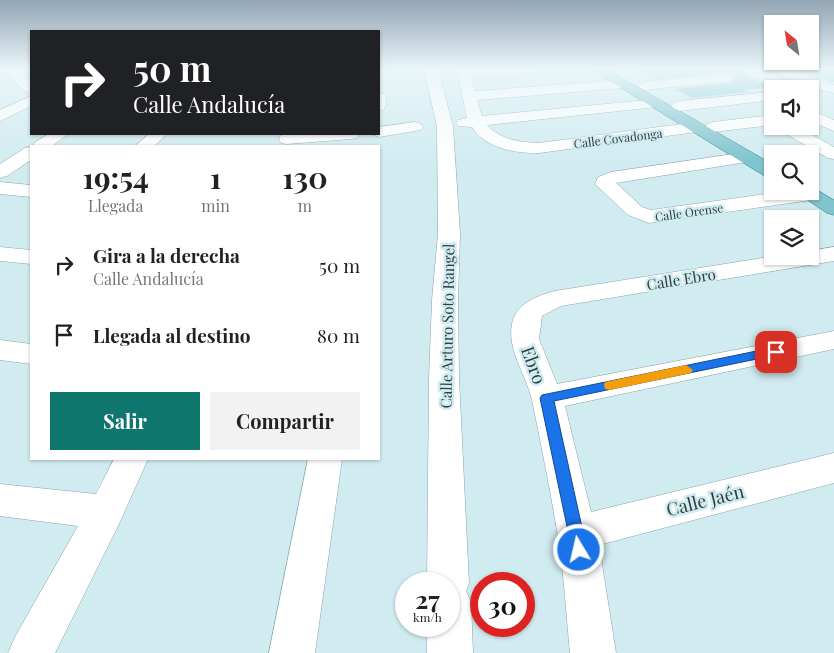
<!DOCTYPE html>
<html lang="es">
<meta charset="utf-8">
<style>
:root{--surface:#fff;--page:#f2f2f2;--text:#222;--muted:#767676;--accent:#0f766e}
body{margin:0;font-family:"Playfair Display",serif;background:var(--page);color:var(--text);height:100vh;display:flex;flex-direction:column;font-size:19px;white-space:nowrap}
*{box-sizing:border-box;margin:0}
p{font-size:16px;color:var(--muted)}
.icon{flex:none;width:28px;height:28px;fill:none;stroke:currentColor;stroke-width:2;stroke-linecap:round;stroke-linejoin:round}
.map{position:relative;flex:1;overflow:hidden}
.panel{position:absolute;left:30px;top:145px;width:350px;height:315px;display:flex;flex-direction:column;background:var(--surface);border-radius:0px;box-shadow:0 1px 4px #0004}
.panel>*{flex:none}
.top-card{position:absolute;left:30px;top:30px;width:350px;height:105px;border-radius:0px;box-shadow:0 1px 4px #0004;background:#202124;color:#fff;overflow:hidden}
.needle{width:32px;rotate:330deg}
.tools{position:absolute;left:764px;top:15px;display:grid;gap:10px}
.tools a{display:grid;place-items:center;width:55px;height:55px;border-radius:0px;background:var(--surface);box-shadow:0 1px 4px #0004;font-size:25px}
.speed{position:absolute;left:395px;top:572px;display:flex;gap:10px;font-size:25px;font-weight:700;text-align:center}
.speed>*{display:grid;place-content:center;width:65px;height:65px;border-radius:50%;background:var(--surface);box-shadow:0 1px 4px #0004;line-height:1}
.speed small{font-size:12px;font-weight:400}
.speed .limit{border:8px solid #d22;background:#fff;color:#111}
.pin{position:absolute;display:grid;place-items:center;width:42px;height:42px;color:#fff;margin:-21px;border-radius:10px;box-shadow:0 2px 8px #0006}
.me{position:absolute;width:55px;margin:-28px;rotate:351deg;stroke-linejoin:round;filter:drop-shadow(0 0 4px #0008)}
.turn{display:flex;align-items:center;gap:18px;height:105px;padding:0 20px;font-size:22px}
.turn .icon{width:65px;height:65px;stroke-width:2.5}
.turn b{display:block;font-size:35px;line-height:42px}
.eta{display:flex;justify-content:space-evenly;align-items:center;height:85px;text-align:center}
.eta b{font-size:30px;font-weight:700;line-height:35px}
.button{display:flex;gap:10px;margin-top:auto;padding:10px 20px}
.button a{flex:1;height:58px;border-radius:0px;background:var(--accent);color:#fff;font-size:20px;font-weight:700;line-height:58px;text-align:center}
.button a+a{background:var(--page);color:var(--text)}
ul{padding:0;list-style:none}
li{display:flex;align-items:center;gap:15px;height:70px;padding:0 20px}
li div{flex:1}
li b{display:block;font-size:19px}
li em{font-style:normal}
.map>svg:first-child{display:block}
.building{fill:#87c8d2}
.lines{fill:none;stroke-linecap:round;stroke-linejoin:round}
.minor-casing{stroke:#8aa4a9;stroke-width:1}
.major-casing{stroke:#2d7b86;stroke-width:1}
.minor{fill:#fff;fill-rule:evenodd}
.major{fill:#80c4ce;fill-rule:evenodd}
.route{fill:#1a73e8;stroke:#114b97}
.slow{fill:#f59e0b}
.labels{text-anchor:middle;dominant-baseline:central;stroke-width:5;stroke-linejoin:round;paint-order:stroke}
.far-street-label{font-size:12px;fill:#313c3e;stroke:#d1ecf1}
.street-label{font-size:15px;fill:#313c3e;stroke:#d1ecf1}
.near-street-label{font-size:18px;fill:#313c3e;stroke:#d1ecf1}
</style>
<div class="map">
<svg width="834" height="653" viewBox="0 0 834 653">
<rect width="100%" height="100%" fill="#d1ecf1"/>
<path class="building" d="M 638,70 L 740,70 L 743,75 L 773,87 L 744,90 L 749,92 L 692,98 L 674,89 L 731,83 L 735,77 L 731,73 L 726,72 L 656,79 Z
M 797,70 L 834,70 L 834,82 L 831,82 Z"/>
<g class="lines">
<defs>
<path id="minor" d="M 3,70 L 17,70 L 31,82 L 31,93 L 26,92 Z
M 424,70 L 438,70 L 453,126 L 460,234 L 458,300 L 459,378 L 469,584 L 466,591 L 471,602 L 473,653 L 427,653 L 427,626 L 449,626 L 449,584 L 427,584 L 429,378 L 432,300 L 438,234 L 437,126 Z
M 457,70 L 534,70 L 527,74 L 471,78 L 475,91 L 622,80 L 629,84 L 622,88 L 477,100 L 482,116 L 657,99 L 662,100 L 664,103 L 662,106 L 657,107 L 487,125 C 501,140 519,142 539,143 L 697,122 L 703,124 L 705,127 L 707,124 L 713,122 L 772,115 L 772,125 L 713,132 L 707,130 L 705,127 L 703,130 L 697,132 L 539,153 C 515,153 486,149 472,127 L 458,126 L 456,123 L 458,120 L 467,118 Z
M 742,70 L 760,70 L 801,86 L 803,89 L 783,89 L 744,73 Z
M 774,70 L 792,70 L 834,85 L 834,93 L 814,88 L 776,73 Z
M 726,74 L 731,75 L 733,78 L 731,81 L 644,90 L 637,86 L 644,82 Z
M 772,92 L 772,100 L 679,111 L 674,109 L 671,106 L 674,103 L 679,101 Z
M 379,93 L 384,94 C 387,98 387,105 384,109 L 379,111 Z
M 31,96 L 31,106 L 0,121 L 0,110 Z
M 810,112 L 818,113 L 834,120 L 834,131 L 810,121 Z
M 415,122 L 421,124 L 423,127 L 421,130 L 379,137 L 372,134 L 379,134 L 379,127 Z
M 796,126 L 834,147 L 834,159 L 828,158 L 779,130 L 777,127 Z
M 49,134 L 68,134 L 52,146 L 33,146 L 35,142 Z
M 149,134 L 167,134 L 154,146 L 135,146 Z
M 289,134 L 359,134 L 357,138 L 351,139 L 287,144 L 281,143 L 279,139 L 281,135 Z
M 31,147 L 31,160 L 7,176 L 0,178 L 0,164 L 25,148 Z
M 747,152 L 753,153 L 756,157 L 753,161 L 616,183 L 642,207 L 651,210 L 788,191 L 810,191 L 811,188 L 818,190 L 821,194 L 818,198 L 811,200 L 649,223 L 628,215 L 595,184 L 598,177 L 611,172 Z
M 0,182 L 31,185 L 31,197 L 0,194 Z
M 0,247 L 31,250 L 31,264 L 0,261 Z
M 834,247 L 834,261 L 561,306 L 542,316 L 539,339 L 557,384 L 834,331 L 834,349 L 565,406 L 591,512 L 834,453 L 834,483 L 599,545 L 616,653 L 570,653 C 566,613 564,571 557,531 C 550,488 541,444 532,400 C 526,375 507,350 512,324 C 516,303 537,296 555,291 L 775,256 L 810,256 L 810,251 Z
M 0,340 L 31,344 L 31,364 L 0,360 Z
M 114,459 L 148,459 L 119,524 L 55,653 L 8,653 L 15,637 L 78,526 L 0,516 L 0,484 L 96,494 Z
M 308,459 L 342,459 L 315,653 L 269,653 Z"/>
<path id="major" d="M 592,70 L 608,70 L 772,164 L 772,178 L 765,176 Z
M 810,186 L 834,200 L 834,215 L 827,213 L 800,195 L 797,191 L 810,191 Z"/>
</defs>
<use href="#minor" class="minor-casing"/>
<use href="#major" class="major-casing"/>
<use href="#minor" class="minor"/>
<use href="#major" class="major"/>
</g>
<linearGradient id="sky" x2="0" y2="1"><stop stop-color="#92a5b5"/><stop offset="0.43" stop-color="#eaf6f9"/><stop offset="1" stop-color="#eaf6f9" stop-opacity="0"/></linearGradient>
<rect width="834" height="161" fill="url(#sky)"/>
<path class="route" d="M 776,347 L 782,352 L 781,354 L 554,401 L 587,550 L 585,555 L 579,558 L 573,555 L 540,398 L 542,395 Z"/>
<path class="slow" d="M 686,365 L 693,370 L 691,373 L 610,390 L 605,389 L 604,385 L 605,382 L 610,381 Z"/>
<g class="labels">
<g class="far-street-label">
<text transform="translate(618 138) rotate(-7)">Calle Covadonga</text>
<text transform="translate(689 212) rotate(-8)">Calle Orense</text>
</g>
<g class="street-label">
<text transform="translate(681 279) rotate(-9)">Calle Ebro</text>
<text transform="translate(447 326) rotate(-89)">Calle Arturo Soto Rangel</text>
</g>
<g class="near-street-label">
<text transform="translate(534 365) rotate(70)">Ebro</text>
<text transform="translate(705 500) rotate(-14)">Calle Jaén</text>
</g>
</g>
</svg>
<div class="tools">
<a><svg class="needle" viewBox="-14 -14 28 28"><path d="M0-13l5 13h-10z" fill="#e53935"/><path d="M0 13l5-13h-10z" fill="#767676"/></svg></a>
<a><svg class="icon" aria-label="sound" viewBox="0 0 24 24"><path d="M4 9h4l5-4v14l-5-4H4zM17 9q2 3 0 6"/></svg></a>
<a><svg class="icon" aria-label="search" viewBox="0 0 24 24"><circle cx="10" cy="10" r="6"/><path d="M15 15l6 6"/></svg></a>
<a><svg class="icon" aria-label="layers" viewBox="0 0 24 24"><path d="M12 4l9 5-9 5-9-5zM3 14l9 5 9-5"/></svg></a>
</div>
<div class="speed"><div>27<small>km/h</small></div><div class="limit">30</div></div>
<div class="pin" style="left:776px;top:352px;background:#d93025"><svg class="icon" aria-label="arrive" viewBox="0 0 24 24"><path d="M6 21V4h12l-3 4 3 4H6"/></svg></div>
<svg class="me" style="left:579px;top:550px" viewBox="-20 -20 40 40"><circle r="17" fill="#1a73e8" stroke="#fff" stroke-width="3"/><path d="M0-11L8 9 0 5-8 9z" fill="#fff"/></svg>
<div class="top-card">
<div class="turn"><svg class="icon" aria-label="right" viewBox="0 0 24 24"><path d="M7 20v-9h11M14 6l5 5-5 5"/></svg><div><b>50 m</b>Calle Andalucía</div></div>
</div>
<section class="panel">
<div class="eta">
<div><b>19:54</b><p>Llegada</p></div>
<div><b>1</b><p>min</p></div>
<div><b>130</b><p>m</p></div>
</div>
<ul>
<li><svg class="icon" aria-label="right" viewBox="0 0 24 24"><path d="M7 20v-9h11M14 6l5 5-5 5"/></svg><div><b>Gira a la derecha</b><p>Calle Andalucía</p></div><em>50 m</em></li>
<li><svg class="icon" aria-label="arrive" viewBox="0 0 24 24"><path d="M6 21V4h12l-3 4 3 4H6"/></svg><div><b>Llegada al destino</b></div><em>80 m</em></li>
</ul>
<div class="button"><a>Salir</a><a>Compartir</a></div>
</section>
</div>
